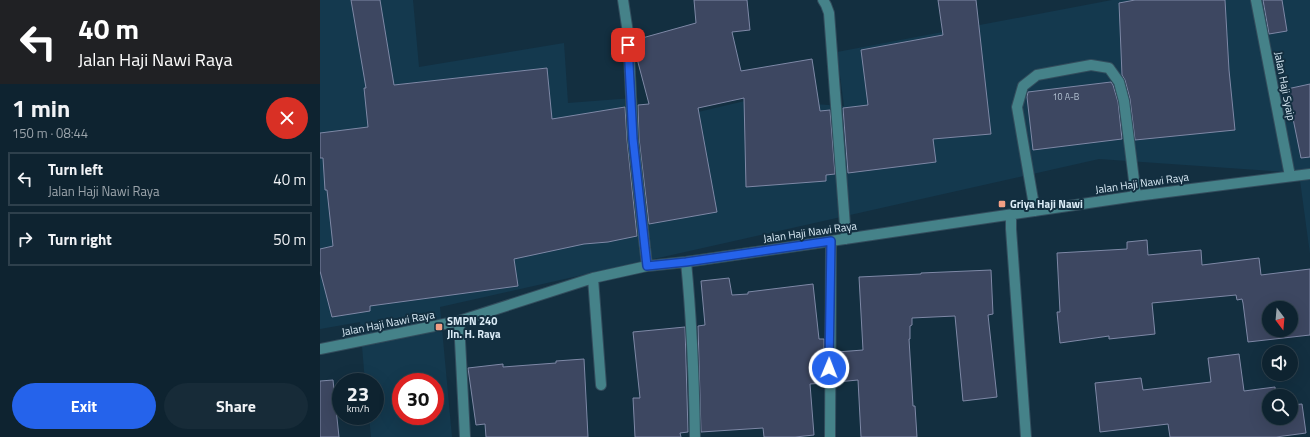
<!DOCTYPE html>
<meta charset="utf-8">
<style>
:root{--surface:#0e2330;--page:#172b38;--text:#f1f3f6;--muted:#9ba4ab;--line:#2e404c;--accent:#2563eb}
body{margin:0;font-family:"Titillium Web",sans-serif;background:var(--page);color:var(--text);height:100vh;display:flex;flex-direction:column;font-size:15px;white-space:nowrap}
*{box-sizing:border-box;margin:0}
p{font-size:13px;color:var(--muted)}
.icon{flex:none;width:22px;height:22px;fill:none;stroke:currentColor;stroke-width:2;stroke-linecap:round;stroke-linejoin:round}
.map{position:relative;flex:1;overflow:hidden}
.side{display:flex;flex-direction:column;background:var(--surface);width:320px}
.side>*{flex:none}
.banner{background:#202124;color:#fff;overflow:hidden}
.needle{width:26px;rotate:164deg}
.fabs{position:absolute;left:942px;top:301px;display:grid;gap:8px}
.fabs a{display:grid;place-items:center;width:36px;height:36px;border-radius:50%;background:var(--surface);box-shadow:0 4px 16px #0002,0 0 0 1px var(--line);font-size:20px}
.speed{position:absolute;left:12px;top:373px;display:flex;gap:8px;font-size:20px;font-weight:700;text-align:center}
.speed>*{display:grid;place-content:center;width:52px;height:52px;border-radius:50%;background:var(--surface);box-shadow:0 4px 16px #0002,0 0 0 1px var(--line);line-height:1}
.speed small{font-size:10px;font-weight:400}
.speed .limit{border:6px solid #d22;background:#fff;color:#111}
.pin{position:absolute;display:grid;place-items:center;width:34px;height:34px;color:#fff;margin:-17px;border-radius:8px;box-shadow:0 2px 6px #0006}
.me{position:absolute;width:44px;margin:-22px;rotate:1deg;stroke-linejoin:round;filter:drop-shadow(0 0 3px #0008)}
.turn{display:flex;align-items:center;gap:14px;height:84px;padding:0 12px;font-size:18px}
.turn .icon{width:52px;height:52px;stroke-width:2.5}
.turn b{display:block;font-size:28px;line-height:34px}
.round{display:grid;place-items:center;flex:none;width:42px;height:42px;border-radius:21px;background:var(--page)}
.summary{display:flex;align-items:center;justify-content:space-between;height:68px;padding:0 12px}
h1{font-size:24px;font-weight:700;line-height:30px}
.action{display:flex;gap:8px;margin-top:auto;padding:8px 12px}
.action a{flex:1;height:46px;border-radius:24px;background:var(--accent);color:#fff;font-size:16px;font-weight:700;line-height:46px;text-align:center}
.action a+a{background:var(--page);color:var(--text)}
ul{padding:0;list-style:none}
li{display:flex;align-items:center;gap:12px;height:54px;margin:0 8px 6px;padding:0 4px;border:2px solid var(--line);border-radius:0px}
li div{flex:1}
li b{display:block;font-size:15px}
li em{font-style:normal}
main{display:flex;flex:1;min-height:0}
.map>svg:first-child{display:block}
.built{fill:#14394e;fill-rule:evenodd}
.building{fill:#3d4761;stroke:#7e88a6;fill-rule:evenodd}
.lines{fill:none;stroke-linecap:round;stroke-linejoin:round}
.minor-casing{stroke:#334d5d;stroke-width:12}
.minor{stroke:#458289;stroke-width:10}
.route-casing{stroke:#184099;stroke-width:10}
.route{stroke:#2563eb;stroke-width:7}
.poi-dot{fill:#f39f84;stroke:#132f40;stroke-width:1.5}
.labels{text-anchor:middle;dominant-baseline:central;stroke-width:4;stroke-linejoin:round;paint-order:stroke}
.number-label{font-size:9px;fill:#b3c2d1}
.street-label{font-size:11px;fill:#daebf6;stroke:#132f40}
.poi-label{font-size:11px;font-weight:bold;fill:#daebf6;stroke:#132f40;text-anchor:start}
</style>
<main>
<section class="side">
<div class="banner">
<div class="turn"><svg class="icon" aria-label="left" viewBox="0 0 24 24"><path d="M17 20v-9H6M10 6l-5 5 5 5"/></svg><div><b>40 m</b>Jalan Haji Nawi Raya</div></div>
</div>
<div class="summary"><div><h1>1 min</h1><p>150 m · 08:44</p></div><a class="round" style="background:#d93025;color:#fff"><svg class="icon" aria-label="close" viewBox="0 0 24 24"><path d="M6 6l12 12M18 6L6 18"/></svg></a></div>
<ul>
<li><svg class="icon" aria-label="left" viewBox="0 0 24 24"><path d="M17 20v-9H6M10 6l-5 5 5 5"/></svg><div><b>Turn left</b><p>Jalan Haji Nawi Raya</p></div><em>40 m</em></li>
<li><svg class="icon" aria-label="right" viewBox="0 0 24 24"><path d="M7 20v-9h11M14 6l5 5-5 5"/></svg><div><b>Turn right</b></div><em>50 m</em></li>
</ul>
<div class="action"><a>Exit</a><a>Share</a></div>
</section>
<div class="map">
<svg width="990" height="437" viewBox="0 0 990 437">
<rect width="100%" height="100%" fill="#132f40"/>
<path class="built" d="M 0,0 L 93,0 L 99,67 L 244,43 L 248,103 L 313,98 L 319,126 L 429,100 L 524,106 L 517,52 L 792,0 L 990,0 L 990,254 L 979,173 L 779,159 L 120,307 L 132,437 L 51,437 L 49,416 L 55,416 L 55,382 L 45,382 L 40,322 L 0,329 ZM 81,382 L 115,382 L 115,416 L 81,416 Z"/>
<path class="building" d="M 31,0 L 60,0 L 74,85 L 227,68 L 232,119 L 305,107 L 307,140 L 317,236 L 288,242 L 264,244 L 194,259 L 198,286 L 50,306 L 50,311 L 12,317 L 0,271 L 0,249 L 13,246 L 7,190 L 5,190 L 3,158 L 0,158 L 0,133 L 48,127 L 44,88 L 46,88 Z
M 374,0 L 427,0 L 430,30 L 412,32 L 421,71 L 492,59 L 500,111 L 510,110 L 515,174 L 506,175 L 506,181 L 426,187 L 424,98 L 378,108 L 397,212 L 329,224 L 319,138 L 318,105 L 329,104 L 315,51 L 315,40 L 376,23 Z
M 618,0 L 656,0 L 671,134 L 613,139 L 616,162 L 528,173 L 523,108 L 548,105 L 541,50 L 623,35 Z
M 815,0 L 905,0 L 909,70 L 915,130 L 815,140 L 810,99 L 805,80 L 802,75 L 799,3 Z
M 943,0 L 962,0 L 967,31 L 949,34 Z
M 791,82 L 793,85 L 798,102 L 802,139 L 713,150 L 707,97 L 708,92 Z
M 990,84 L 990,157 L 981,158 L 967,89 Z
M 827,240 L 828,255 L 881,250 L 882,265 L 939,258 L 941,275 L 990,269 L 990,335 L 928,342 L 923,303 L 922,299 L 917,300 L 916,295 L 832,303 L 835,334 L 789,339 L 789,336 L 740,343 L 737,312 L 740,312 L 737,253 L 807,249 L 807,242 ZM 949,308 L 971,308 L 971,330 L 949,330 Z
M 671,270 L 673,314 L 668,315 L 677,397 L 643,401 L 635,316 L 592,318 L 592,325 L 590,326 L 590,339 L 589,339 L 593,406 L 595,406 L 597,437 L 541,437 L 538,380 L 517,382 L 517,352 L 543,350 L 539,277 L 601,274 L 601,273 Z
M 409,278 L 412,295 L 428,294 L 428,292 L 493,284 L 499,339 L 504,339 L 504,383 L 490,384 L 494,435 L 475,437 L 444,437 L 443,428 L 381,432 L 378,326 L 385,325 L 381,281 Z
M 365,327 L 368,432 L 360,433 L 361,437 L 315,437 L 313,398 L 320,398 L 313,332 Z
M 919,354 L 924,391 L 955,387 L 956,396 L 949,396 L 949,418 L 971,418 L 971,405 L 982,404 L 986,433 L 956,437 L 850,437 L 848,424 L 780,432 L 775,383 L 821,378 L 823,390 L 891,382 L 888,358 Z
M 264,359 L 268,437 L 166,437 L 165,424 L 156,425 L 148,368 L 183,364 L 183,367 L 236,363 L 236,361 Z
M 13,380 L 19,437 L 0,437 L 0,381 Z"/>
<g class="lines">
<defs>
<path id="minor" d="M 303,0 L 308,33 L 313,139 L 327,266
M 503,0 L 506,5 L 509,13 L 526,239
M 936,0 L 970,176
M 715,211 L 697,107 L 703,86 L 717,75 L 771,65 L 789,68 L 799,82 L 804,101 L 816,196
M 691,215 L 691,229 L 706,437
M 366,262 C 372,321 374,378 375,437
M 273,278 L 281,385
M 139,321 L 145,437
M 0,349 L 139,321 L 273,278 L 327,266 L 366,262 L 511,241 L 816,196 L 990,174
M 510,437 L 511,241"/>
</defs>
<use href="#minor" class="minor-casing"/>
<use href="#minor" class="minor"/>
</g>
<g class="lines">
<defs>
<path id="route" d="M 308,45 L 313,139 L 327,266 L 366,262 L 511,241 L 509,368"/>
</defs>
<use href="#route" class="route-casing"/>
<use href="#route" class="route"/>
</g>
<g class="poi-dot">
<rect x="678" y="200" width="8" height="8" rx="2"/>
<rect x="115" y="323" width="8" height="8" rx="2"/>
</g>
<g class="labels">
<g class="number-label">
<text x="746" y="96">10 A-B</text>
</g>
<g class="street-label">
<text transform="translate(965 86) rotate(79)">Jalan Haji Syaip</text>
<text transform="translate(822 183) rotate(-8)">Jalan Haji Nawi Raya</text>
<text transform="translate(490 232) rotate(-8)">Jalan Haji Nawi Raya</text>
<text transform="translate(68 323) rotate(-11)">Jalan Haji Nawi Raya</text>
</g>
<g class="poi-label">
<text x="690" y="204">Griya Haji Nawi</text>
<text x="127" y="321">SMPN 240<tspan x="127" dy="13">Jln. H. Raya</tspan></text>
</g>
</g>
</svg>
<div class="fabs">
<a><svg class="needle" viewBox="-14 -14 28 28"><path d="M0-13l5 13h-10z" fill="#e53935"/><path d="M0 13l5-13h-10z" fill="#9ba4ab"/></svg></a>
<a><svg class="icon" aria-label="sound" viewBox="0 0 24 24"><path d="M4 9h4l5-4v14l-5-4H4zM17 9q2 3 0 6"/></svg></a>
<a><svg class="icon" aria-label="search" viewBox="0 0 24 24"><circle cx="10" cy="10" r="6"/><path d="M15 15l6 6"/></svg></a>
</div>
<div class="speed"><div>23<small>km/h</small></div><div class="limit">30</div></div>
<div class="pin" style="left:308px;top:45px;background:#d93025"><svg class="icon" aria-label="arrive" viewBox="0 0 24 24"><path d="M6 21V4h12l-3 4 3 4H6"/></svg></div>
<svg class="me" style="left:509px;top:368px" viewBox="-20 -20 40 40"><circle r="17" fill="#2563eb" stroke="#fff" stroke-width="3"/><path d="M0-11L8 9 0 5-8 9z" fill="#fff"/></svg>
</div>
</main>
